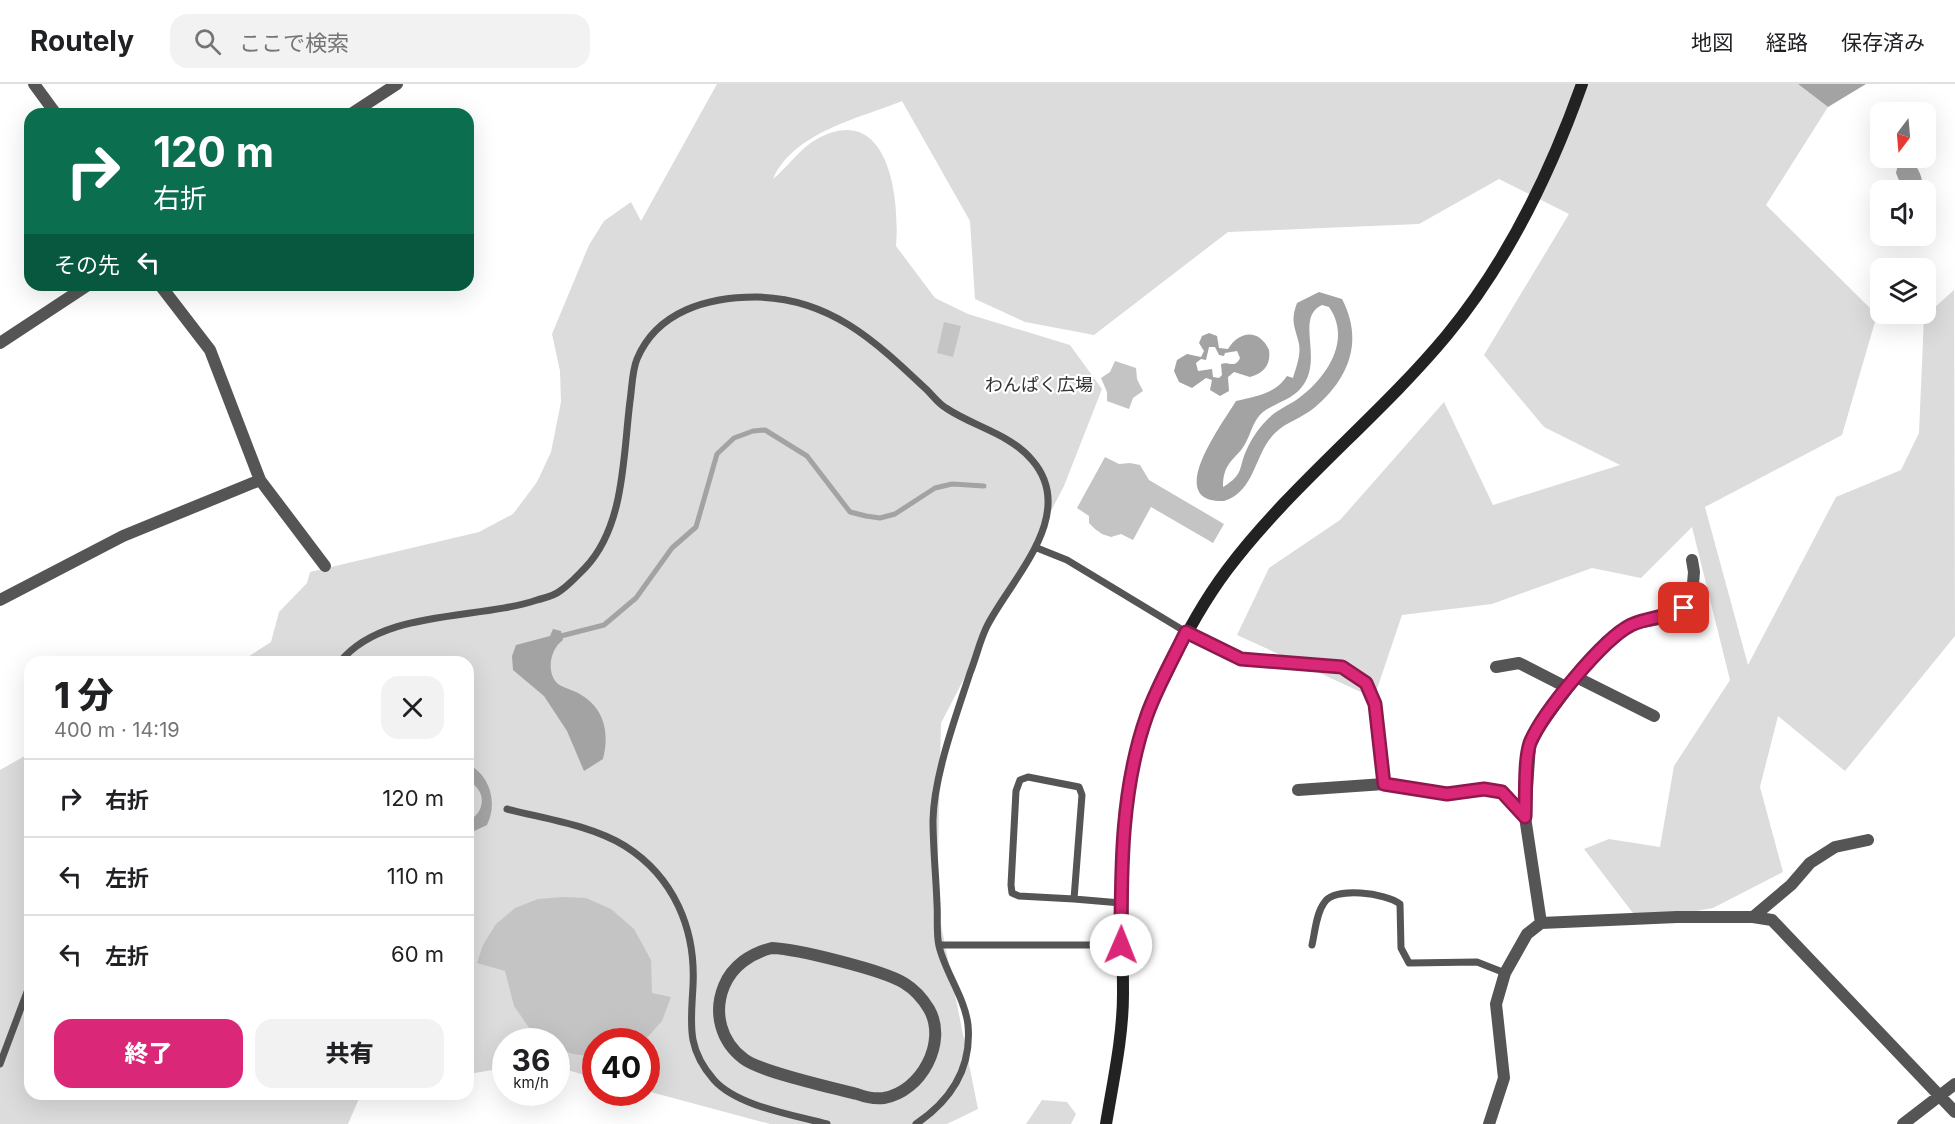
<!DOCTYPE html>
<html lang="ja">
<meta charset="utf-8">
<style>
:root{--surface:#fff;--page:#f2f2f2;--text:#202124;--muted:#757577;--line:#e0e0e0;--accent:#db2777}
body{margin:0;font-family:Inter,"Noto Sans JP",sans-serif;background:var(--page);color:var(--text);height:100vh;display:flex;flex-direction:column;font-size:22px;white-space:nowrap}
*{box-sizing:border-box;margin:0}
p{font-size:20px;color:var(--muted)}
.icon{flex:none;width:33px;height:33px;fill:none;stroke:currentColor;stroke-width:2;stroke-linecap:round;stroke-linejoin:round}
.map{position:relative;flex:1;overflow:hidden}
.panel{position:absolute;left:24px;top:572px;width:450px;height:444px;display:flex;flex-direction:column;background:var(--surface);border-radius:18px;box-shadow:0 6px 24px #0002}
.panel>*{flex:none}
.hud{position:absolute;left:24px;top:24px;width:450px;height:183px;border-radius:18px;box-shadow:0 6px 24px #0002;background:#0b6e4f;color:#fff;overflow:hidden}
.needle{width:39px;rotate:196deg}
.buttons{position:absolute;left:1870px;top:18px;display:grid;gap:12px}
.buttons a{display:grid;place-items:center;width:66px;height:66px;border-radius:12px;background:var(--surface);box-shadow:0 6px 24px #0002;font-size:30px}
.speed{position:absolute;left:492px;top:944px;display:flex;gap:12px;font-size:30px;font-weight:700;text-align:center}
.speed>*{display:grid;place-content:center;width:78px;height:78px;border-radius:50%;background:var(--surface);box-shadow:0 6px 24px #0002;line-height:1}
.speed small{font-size:15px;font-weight:400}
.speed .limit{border:9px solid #d22;background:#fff;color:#111}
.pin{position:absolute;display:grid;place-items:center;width:51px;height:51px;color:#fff;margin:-26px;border-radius:12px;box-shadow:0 3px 9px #0006}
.me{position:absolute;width:66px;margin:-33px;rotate:1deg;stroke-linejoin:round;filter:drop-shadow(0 0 4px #0008)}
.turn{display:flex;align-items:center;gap:21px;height:126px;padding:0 30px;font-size:27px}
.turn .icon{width:78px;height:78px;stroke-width:2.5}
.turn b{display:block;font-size:42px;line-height:51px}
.then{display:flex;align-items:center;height:57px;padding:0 30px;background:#0003;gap:12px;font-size:22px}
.round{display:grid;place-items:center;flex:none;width:63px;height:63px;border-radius:18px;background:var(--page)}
.headline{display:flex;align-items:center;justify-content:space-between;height:102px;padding:0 30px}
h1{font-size:36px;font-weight:800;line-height:45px}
.primary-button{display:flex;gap:12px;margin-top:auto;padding:12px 30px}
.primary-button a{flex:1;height:69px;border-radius:18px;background:var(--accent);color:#fff;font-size:24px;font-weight:800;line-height:69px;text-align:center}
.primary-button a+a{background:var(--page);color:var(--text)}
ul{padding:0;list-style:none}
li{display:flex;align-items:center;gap:18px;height:78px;padding:0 30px;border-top:2px solid var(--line)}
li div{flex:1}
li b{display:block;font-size:22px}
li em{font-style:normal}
header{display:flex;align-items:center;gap:36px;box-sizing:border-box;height:84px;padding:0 30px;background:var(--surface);border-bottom:2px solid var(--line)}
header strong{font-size:28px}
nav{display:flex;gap:33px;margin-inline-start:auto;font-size:21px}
.search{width:420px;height:54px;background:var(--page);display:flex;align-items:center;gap:15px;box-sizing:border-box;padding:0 21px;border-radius:18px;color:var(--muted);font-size:22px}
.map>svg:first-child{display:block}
.green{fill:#dcdcdc}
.water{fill:#a3a3a3;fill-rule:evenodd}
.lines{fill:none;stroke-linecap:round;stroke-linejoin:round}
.stream{stroke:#a3a3a3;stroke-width:5}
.building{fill:#c4c4c4}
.lane{stroke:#555;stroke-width:7}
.street{stroke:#555;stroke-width:12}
.secondary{stroke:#222;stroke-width:12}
.route-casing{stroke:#8e194d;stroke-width:15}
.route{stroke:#db2777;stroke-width:10}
.labels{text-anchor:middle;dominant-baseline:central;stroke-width:4.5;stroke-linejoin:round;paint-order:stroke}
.park-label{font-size:18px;fill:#333;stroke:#fff}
</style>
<header>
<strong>Routely</strong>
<div class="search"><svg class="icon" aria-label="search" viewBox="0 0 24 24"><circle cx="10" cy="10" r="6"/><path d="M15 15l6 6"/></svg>ここで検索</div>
<nav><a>地図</a><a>経路</a><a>保存済み</a></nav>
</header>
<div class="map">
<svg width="1955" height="1040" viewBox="0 0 1955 1040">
<rect width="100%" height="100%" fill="#fff"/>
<path class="green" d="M 717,0 L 1798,0 L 1828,23 L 1766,121 L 1877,231 L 1842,351 L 1705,423 L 1748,581 L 1836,413 L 1901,386 L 1919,349 L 1924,233 L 1954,206 L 1955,552 L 1845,687 L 1778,632 L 1760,703 L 1783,788 L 1713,824 L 1639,837 L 1584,765 L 1609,755 L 1660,763 L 1674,682 L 1730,596 L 1692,443 L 1641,494 L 1592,484 L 1492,520 L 1402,531 L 1374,614 L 1237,551 L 1269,484 L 1340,436 L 1444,318 L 1493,421 L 1620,381 L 1544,343 L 1484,271 L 1569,130 L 1499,95 L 1419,140 L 1228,148 L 1094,251 L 1025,238 L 975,215 L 970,137 L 902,17 C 858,35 794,48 773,95 C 788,83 799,65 817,55 C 889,16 900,115 896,162 L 935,214 L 968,230 L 1070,261 L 1102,305 L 1064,402 L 941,639 L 937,821 L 978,1025 L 947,1040 L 770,1040 L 647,1007 L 646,957 L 596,957 L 595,994 L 557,983 L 556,957 L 506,957 L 505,984 L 468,990 L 468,578 L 240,578 L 271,558 L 279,528 L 307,499 L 310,488 L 479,448 L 513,430 L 537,398 L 551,368 L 561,318 L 560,287 L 552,250 L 589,161 L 604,137 L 631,118 L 641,137 Z
M 30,669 L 30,1010 L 361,1010 L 348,1040 L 0,1040 L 0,686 Z
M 1042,1016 L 1067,1018 L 1076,1030 L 1071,1040 L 1026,1040 Z"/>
<path class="water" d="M 1798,0 L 1866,0 L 1828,23 Z
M 1907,74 C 1918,81 1924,94 1922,106 L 1903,106 L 1896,89 L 1898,80 Z
M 1319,208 L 1342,215 C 1364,257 1349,295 1314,324 C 1302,334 1286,338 1275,349 C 1254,369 1256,407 1224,417 C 1162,419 1223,339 1236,317 C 1256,312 1275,310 1287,292 L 1293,294 C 1296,283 1301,272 1299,260 C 1295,242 1290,238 1297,219 ZM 1322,221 L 1329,223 C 1352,256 1327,293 1299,314 C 1288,322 1274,327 1265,338 C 1258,345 1251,356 1247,365 C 1238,383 1245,390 1223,403 C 1223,377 1236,376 1245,360 C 1251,350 1253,336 1263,328 C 1275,319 1291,316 1301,304 C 1325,276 1294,234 1322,221 Z
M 1209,249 L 1217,252 L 1219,264 L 1228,265 C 1239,247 1259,244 1269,266 C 1271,281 1264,289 1250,293 L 1234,288 L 1228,293 L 1229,307 L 1220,312 L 1210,306 L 1212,296 L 1206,294 L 1192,304 L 1179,298 L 1174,287 L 1177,276 L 1187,270 L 1201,273 L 1204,267 L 1199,259 L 1202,252 ZM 1209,263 L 1215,263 L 1219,271 L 1224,272 L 1225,269 L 1237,267 L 1240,274 C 1235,285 1229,277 1221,280 L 1222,291 L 1219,294 L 1213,293 L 1212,285 L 1198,287 L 1196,279 L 1201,275 L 1206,276 Z
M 553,545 L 561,547 L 563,556 C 551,564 546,586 556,598 C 560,603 570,605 576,608 C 604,622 610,647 603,675 L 584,687 L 567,647 L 544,612 L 513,586 L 512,572 L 516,561 L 550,552 Z
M 468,680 C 490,691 498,719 487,741 L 468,750 L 468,737 C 486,728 487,706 468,697 Z"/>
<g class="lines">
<path class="stream" d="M 557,553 L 604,541 L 636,514 L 672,464 L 696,443 L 717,370 L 734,354 L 753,347 L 765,346 L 807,372 L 850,428 L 866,432 L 880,434 L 895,430 L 935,404 L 952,400 L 984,402"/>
</g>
<path class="building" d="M 944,238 L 961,242 L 953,273 L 937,269 Z
M 1115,277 L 1136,284 L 1137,295 L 1143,307 L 1133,314 L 1129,325 L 1107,317 L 1107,308 L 1101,294 L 1110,288 Z
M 1105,373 L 1119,380 L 1130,379 L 1140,381 L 1149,396 L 1224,440 L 1213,459 L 1151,423 L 1133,456 L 1121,450 L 1111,453 L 1102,450 L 1095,445 L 1089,439 L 1089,432 L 1077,424 Z
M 563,813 L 586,814 L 611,825 L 634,845 L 651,876 L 652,909 L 671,913 L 662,937 L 644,957 L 596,957 L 596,973 L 573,970 L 556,964 L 556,957 L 545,957 L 530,945 L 514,922 L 505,887 L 477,879 L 483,861 L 496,840 L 515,824 L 538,815 Z"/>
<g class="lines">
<path class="lane" d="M 1037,464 L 1067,476 L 1186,548
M 340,578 C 382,525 478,536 537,516 C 544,514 554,512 560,507 C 569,501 577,492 585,484 C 625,442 623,372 630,317 C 632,304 632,287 637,275 C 657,227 708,213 756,213 C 831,214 876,258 928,307 C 933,312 939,320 946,324 C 974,343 1009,349 1032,376 C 1079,430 1011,495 987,542 C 980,556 976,574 970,589 C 956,632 934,691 933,736 C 933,764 936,792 937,820 C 938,833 936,849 939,862 C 945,888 965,914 968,941 C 972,985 950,1017 916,1040
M 1028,693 L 1079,703 L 1082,711 L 1074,815 L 1019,812 L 1012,809 L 1011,801 L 1016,707 L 1020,696 Z
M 507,725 C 545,735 591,741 625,762 C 674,793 696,845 693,902 C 691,940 686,964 714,996 C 737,1022 793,1031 827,1040
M 1074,815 L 1121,819
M 939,861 L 1121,861
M 1312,861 C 1315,848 1316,830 1324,819 C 1334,802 1386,809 1400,820 L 1401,864 L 1409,879 L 1477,878 L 1505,889
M 0,980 L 30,900"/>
<path class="street" d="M 34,0 L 56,30
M 351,30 L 397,0
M 160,201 L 210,266 L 260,396 L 325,482
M 0,259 L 88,201
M 0,516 L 123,452 L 260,396
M 1186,548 L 1241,575 L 1342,583 L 1366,599 L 1375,620 L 1384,700 L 1447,710 L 1484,705 L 1502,708 L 1525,733
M 1496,583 L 1519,579 L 1568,604
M 1576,593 L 1654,632
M 1298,706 L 1384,700
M 1753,833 L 1791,801 L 1810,779 L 1835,763 L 1868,756
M 1541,839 L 1525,733 L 1530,661 L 1539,643 L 1568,604 L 1606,558 L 1632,540 L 1669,533 L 1684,524 L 1692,511 L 1694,488 L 1692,476
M 772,864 C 797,865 883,886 904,899 C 914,905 923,915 929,925 C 948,958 921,1008 884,1014 C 875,1015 865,1013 857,1010 C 833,1004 761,988 744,975 C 721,958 713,929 724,902 C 732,882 751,869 772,864 Z
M 1489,1040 L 1504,994 L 1496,920 L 1505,889 L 1527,850 L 1541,839 L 1677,833 L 1753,833 L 1772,836 L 1955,1028
M 1903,1040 L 1955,1000"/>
<path class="secondary" d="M 1106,1040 C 1113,997 1123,953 1123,910 C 1123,816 1116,723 1146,632 C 1151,617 1160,603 1167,589 C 1184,553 1203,518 1227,486 C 1291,401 1379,333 1447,251 C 1508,177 1550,90 1582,0"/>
</g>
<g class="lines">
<defs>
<path id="route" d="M 1121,861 C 1121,784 1121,704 1147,631 C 1157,603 1173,575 1186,548 L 1241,575 L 1342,583 L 1366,599 L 1375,620 L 1384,700 L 1447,710 L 1484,705 L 1502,708 L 1525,733 C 1526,713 1524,677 1530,659 C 1542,629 1603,555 1631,541 C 1648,533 1666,534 1684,524"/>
</defs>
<use href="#route" class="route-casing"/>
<use href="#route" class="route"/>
</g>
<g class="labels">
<g class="park-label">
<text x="1039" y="300">わんぱく広場</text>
</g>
</g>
</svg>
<div class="buttons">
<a><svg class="needle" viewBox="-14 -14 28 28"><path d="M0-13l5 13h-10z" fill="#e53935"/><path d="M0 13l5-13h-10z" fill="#757577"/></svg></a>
<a><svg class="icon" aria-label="sound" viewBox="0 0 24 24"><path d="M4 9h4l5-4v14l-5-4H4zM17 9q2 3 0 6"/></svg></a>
<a><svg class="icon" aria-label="layers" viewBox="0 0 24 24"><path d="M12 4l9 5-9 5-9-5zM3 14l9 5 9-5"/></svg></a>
</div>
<div class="speed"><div>36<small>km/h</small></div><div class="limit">40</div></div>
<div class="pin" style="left:1684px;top:524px;background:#d93025"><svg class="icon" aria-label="arrive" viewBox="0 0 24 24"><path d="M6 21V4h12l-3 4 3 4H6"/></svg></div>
<svg class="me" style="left:1121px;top:861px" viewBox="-20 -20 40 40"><circle r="19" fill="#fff"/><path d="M0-13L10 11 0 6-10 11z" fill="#db2777"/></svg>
<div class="hud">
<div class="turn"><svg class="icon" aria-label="right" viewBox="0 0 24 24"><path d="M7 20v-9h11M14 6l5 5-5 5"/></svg><div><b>120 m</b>右折</div></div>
<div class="then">その先<svg class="icon" aria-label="left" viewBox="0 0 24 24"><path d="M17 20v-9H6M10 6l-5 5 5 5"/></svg></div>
</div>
<section class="panel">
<div class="headline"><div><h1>1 分</h1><p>400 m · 14:19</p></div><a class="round"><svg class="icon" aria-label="close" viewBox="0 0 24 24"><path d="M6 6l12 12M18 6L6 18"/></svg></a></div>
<ul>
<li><svg class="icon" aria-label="right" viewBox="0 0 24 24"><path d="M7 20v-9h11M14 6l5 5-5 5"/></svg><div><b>右折</b></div><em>120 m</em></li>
<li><svg class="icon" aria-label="left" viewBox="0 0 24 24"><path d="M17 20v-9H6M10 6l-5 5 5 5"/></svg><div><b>左折</b></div><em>110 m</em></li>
<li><svg class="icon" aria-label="left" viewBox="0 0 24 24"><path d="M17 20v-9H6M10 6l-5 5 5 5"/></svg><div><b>左折</b></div><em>60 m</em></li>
</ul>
<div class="primary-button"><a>終了</a><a>共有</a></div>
</section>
</div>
